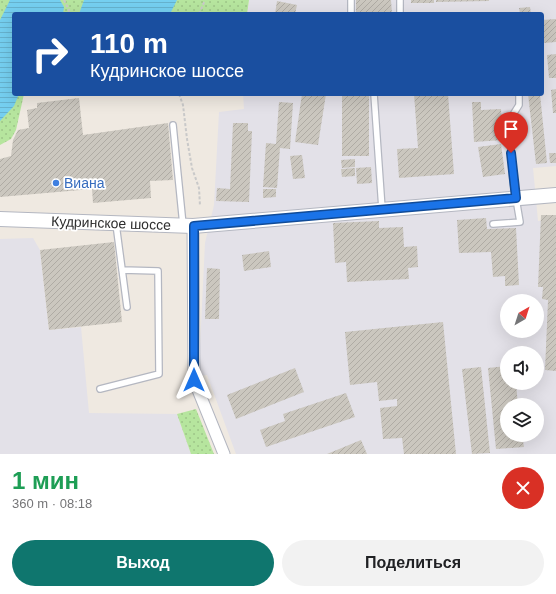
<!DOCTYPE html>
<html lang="ru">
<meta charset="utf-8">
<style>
:root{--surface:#fff;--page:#f2f2f2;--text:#202124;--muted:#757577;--accent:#0f766e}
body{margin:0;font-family:Helvetica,sans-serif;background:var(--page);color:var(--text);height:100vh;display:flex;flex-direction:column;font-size:15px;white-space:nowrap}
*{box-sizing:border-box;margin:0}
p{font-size:13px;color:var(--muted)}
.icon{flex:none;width:22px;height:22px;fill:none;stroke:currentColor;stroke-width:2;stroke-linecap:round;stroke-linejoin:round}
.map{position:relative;height:454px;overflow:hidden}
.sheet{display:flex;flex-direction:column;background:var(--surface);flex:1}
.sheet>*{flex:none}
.banner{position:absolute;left:12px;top:12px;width:532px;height:84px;border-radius:4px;box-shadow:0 4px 16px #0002;background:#1a4fa0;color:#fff;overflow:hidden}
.needle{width:26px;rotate:39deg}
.fabs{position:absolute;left:500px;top:294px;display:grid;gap:8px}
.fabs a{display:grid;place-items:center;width:44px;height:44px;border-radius:50%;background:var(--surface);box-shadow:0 4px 16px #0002;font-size:20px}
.pin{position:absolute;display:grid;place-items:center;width:34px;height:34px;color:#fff;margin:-41px -17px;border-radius:50% 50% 50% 0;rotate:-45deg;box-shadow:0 0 4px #0007}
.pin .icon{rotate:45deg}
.me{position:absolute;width:44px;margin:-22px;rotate:0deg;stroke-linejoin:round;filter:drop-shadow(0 0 3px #0008)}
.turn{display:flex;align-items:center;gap:14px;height:84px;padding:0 12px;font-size:18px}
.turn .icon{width:52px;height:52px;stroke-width:2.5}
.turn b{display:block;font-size:28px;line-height:34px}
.round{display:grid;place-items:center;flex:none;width:42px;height:42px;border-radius:21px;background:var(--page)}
.overview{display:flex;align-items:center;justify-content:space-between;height:68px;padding:0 12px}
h1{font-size:24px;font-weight:600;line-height:30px;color:#1e9e55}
.cta{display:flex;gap:8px;margin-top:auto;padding:8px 12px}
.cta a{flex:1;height:46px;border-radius:24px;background:var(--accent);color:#fff;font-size:16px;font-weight:600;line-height:46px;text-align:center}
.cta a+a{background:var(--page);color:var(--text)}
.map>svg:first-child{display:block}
.industrial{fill:#e3e1e8;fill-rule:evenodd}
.grass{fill:url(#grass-dots)}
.water{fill:url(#water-rules)}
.building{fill:url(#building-hatch)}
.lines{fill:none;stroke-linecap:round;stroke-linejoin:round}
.service-casing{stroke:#b4b7c1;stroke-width:8}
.minor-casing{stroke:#b4b7c1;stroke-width:13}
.tertiary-casing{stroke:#b4b7c1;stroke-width:16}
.path{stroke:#c9c9c9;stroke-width:2;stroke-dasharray:3 2;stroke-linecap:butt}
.service{stroke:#fff;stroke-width:5.5}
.minor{stroke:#fff;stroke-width:11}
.tertiary{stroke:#fff;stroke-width:14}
.route-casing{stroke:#114b97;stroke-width:10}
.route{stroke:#1a73e8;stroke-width:7}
.shop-dot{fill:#3f7fe0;stroke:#fff;stroke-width:1.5}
.labels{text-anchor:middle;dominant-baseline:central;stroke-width:3.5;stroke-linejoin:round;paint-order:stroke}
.shop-label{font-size:14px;fill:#366cbe;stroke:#fff;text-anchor:start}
.street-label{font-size:14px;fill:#2e2e2e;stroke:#fff}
</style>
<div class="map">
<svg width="556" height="454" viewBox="0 0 556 454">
<defs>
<pattern id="grass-dots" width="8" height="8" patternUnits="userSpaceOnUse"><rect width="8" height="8" fill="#b6e59e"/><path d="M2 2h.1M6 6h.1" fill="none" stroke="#9dc588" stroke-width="1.8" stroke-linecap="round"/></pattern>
<pattern id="water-rules" width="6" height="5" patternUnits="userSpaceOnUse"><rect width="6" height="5" fill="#75cff0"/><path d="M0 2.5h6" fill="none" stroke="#66b2ce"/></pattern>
<pattern id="building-hatch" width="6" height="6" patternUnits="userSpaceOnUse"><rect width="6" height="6" fill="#cbc7bf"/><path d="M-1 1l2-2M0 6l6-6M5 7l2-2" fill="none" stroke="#afaba4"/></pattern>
</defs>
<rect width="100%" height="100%" fill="#efe9e1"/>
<path class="industrial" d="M 249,0 L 556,0 L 556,166 L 533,168 L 538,221 L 556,219 L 556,454 L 236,454 L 207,375 L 201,376 L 199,367 L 205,243 L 214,205 L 219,112 L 244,109 L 243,94 L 542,94 L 542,14 L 247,14 ZM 507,301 L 537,301 L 537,331 L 507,331 ZM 507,353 L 537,353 L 537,383 L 507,383 ZM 507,405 L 537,405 L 537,435 L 507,435 Z
M 33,238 L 40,250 L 49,330 L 81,327 L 89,413 L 177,414 L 191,454 L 0,454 L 0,239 Z"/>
<path class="grass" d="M 0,0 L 249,0 L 247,14 L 14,14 L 14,94 L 24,94 L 16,130 L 11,139 L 0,145 Z
M 196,409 L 214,454 L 191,454 L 177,414 Z"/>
<path class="water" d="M 10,0 L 60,0 L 64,7 L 63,14 L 14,14 L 14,94 L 19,94 L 14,106 L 0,121 L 0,20 Z
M 84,0 L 177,0 L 170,14 L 79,14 Z"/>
<path class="building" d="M 356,0 L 391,0 L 392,14 L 356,14 Z
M 411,0 L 434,0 L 434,3 L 411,3 Z
M 436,0 L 489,0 L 489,1 L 436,2 Z
M 277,1 L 297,5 L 295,14 L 275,14 Z
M 530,7 L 531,14 L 520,14 L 519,8 Z
M 556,19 L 556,42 L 544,43 L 542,20 Z
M 556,54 L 556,78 L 549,78 L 547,55 Z
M 556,89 L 556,113 L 553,113 L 551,90 Z
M 302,94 L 326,94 L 318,145 L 295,142 Z
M 342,94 L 369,95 L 369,156 L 342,156 Z
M 414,94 L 448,94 L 454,174 L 399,178 L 397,149 L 418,148 Z
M 528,94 L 540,94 L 547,163 L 536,164 Z
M 79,98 L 83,135 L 168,123 L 173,180 L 150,181 L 151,198 L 93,203 L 92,189 L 0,197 L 0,159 L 11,156 L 13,140 L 18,130 L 29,128 L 27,110 L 37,108 L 37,103 Z
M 279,102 L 293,103 L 290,149 L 280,148 L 277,188 L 263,187 L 266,143 L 276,144 Z
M 472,102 L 481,102 L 481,110 L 501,109 L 503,140 L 474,142 Z
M 233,123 L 248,123 L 248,131 L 252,131 L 249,202 L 216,201 L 217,188 L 230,189 Z
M 501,144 L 505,174 L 483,177 L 478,147 Z
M 549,153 L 556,153 L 556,163 L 550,163 Z
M 302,155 L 305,178 L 293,179 L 290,156 Z
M 355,159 L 355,167 L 342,168 L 341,160 Z
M 371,167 L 372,183 L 357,184 L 356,168 Z
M 355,168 L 355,176 L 342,177 L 341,169 Z
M 263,189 L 276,189 L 276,197 L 263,198 Z
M 541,215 L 556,215 L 556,371 L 545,370 L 548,300 L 542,299 L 543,287 L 538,287 Z
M 486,218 L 487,229 L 516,228 L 519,285 L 505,286 L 505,276 L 493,277 L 491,252 L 459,253 L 457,220 Z
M 379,221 L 379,228 L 403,227 L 404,247 L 417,246 L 418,267 L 408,268 L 409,279 L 347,282 L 346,262 L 335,263 L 333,223 Z
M 114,242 L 122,322 L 49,330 L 40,250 Z
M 269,251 L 271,267 L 244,271 L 242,255 Z
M 207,268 L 220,269 L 219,319 L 205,319 Z
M 443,322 L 456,454 L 404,454 L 402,438 L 383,439 L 380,408 L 397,406 L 397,399 L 379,401 L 377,382 L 350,385 L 345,332 Z
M 507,366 L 507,383 L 516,383 L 518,405 L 507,405 L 507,435 L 522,435 L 524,447 L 496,449 L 488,368 Z
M 481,367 L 490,453 L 472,454 L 462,369 Z
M 295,368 L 304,392 L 236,419 L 227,395 Z
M 346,393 L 355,417 L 266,447 L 260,430 L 285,421 L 283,414 Z
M 361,440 L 367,454 L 327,454 Z"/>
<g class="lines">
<defs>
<path id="service" d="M 351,0 L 351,14
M 400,14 L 400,0
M 374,94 L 382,209
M 173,125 L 183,225
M 116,224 L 127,307
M 493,224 L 520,222 L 513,181 L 509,121 L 519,105 L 519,94
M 100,389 L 159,374 L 158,271 L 122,270"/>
<path id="minor" d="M 193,226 L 194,380 L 224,454"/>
<path id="tertiary" d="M 0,219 L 193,226 L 556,195"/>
</defs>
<use href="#service" class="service-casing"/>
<use href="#minor" class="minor-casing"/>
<use href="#tertiary" class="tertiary-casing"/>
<path class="path" d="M 64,0 L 69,10 L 68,14
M 199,14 L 205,0
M 179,94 L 183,105 L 187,139 L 192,168 L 199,188 L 200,206"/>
<use href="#service" class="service"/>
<use href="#minor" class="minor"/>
<use href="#tertiary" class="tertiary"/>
</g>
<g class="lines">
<defs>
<path id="route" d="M 194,380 L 194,226 L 516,198 L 511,153"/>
</defs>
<use href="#route" class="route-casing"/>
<use href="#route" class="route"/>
</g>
<circle class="shop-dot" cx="56" cy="183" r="4"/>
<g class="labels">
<g class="shop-label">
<text x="64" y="183">Виана</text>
</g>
<g class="street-label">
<text transform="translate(111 223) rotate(2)">Кудринское шоссе</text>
</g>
</g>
</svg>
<div class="fabs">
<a><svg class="needle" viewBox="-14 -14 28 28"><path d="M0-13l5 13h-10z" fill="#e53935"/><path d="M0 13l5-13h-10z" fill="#757577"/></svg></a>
<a><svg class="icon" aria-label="sound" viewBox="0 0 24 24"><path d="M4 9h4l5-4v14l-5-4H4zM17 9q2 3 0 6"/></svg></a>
<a><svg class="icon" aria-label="layers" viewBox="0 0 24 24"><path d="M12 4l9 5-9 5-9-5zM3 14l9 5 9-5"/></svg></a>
</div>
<div class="pin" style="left:511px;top:153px;background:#d93025"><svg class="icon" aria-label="arrive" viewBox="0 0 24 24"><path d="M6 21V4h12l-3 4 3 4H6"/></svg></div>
<svg class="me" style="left:194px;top:380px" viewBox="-20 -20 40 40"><path d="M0-17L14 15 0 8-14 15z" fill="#1a73e8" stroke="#fff" stroke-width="4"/></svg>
<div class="banner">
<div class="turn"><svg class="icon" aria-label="right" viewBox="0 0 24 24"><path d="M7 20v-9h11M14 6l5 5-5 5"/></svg><div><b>110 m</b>Кудринское шоссе</div></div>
</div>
</div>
<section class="sheet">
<div class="overview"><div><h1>1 мин</h1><p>360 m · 08:18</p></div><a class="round" style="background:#d93025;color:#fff"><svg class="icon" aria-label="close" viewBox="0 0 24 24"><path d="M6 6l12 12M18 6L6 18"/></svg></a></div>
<div class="cta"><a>Выход</a><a>Поделиться</a></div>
</section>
